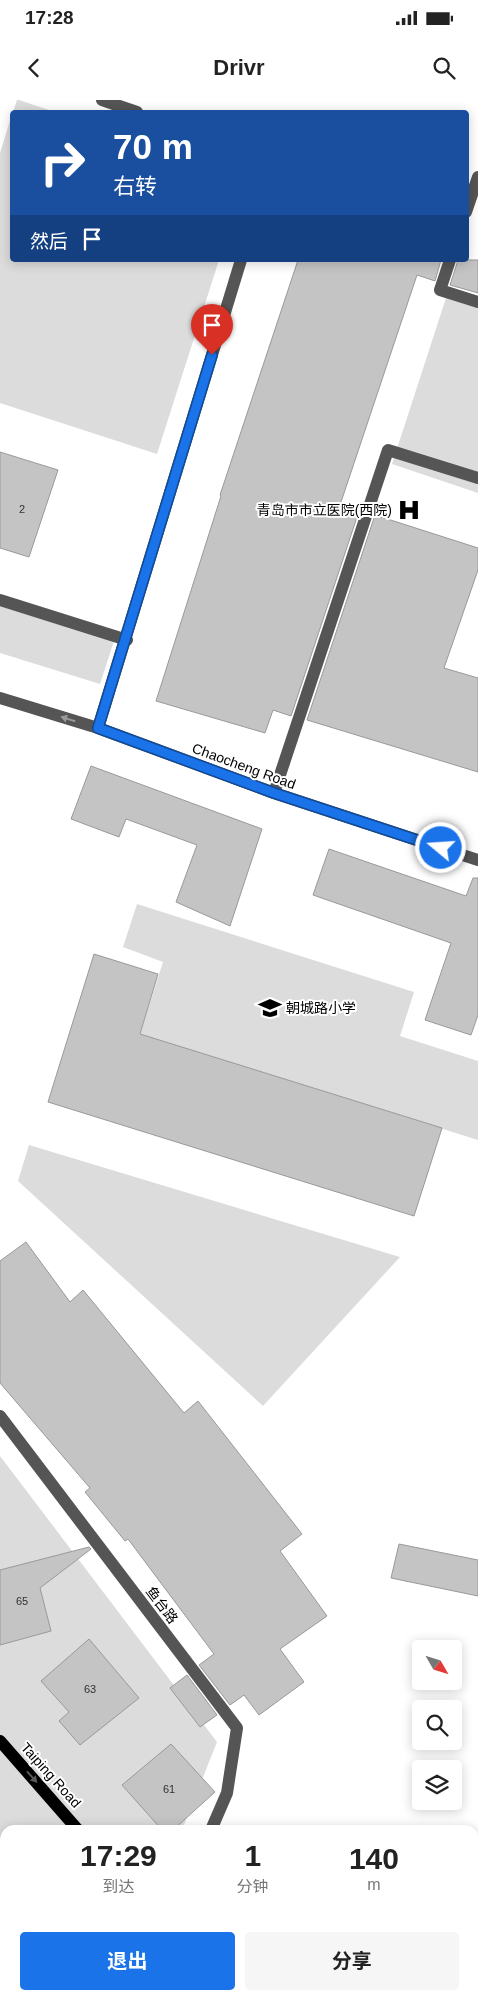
<!DOCTYPE html>
<html lang="zh">
<meta charset="utf-8">
<style>
:root{--surface:#fff;--page:#f6f6f6;--text:#222;--muted:#767676;--accent:#1a73e8}
body{margin:0;font-family:Helvetica,"Noto Sans SC",sans-serif;background:var(--page);color:var(--text);height:100vh;display:flex;flex-direction:column;font-size:19px;white-space:nowrap}
*{box-sizing:border-box;margin:0}
p{font-size:16px;color:var(--muted)}
.icon{flex:none;width:28px;height:28px;fill:none;stroke:currentColor;stroke-width:2;stroke-linecap:round;stroke-linejoin:round}
.map{position:relative;flex:1;overflow:hidden}
.side{position:absolute;left:0px;top:1725px;width:479px;height:175px;display:flex;flex-direction:column;background:var(--surface);border-radius:15px 15px 0 0;box-shadow:0 2px 12px #0003}
.side>*{flex:none}
.banner{position:absolute;left:10px;top:10px;width:459px;height:152px;border-radius:5px;box-shadow:0 2px 12px #0003;background:#1a4fa0;color:#fff;overflow:hidden}
.needle{width:32px;rotate:129deg}
.fabs{position:absolute;left:412px;top:1540px;display:grid;gap:10px}
.fabs a{display:grid;place-items:center;width:50px;height:50px;border-radius:5px;background:var(--surface);box-shadow:0 2px 12px #0003;font-size:25px}
.pin{position:absolute;display:grid;place-items:center;width:42px;height:42px;color:#fff;margin:-51px -21px;border-radius:50% 50% 50% 0;rotate:-45deg;box-shadow:0 0 5px #0007}
.pin .icon{rotate:45deg}
.me{position:absolute;width:55px;margin:-28px;rotate:288deg;stroke-linejoin:round;filter:drop-shadow(0 0 4px #0008)}
.turn{display:flex;align-items:center;gap:18px;height:105px;padding:0 20px;font-size:22px}
.turn .icon{width:65px;height:65px;stroke-width:2.5}
.turn b{display:block;font-size:35px;line-height:42px}
.then{display:flex;align-items:center;height:48px;padding:0 20px;background:#0003;gap:10px;font-size:19px}
.eta{display:flex;justify-content:space-evenly;align-items:center;height:85px;text-align:center}
.eta b{font-size:30px;font-weight:700;line-height:35px}
.action{display:flex;gap:10px;margin-top:auto;padding:10px 20px}
.action a{flex:1;height:58px;border-radius:5px;background:var(--accent);color:#fff;font-size:20px;font-weight:700;line-height:58px;text-align:center}
.action a+a{background:var(--page);color:var(--text)}
.status{display:flex;justify-content:space-between;align-items:center;height:35px;padding:0 25px;background:var(--surface);direction:ltr}
.status svg{height:14px;fill:currentColor}
header{display:flex;justify-content:space-between;align-items:center;height:65px;padding:0 20px;background:var(--surface);font-size:22px;font-weight:700}
.map>svg:first-child{display:block}
.green{fill:#dcdcdc}
.building{fill:#c4c4c4;stroke:#999}
.lines{fill:none;stroke-linecap:round;stroke-linejoin:round}
.major-casing{stroke:#dbdbdb;stroke-width:15}
.path{stroke:#777;stroke-width:3;stroke-dasharray:1 2.5;stroke-linecap:butt}
.minor{stroke:#555;stroke-width:12}
.major{stroke:#000;stroke-width:12}
.oneway{fill:#999}
.oneway2{fill:#595959}
.route-casing{stroke:#114b97;stroke-width:12}
.route{stroke:#1a73e8;stroke-width:9}
.labels{text-anchor:middle;dominant-baseline:central;stroke-width:4;stroke-linejoin:round;paint-order:stroke}
.number-label{font-size:11px;fill:#313131}
.poi-label{font-size:14px;fill:#000;stroke:#fff;text-anchor:end}
.street-label{font-size:14px;fill:#000;stroke:#fff}
</style>
<div class="status"><b>17:28</b><svg viewBox="0 0 49 12"><path d="M0 12V9h3v3zM5 12V6h3v6zM10 12V3h3v9zM15 12V0h3v12zM26 1h20v11H26zM47 4h2v5h-2z"/></svg></div>
<header><svg class="icon" aria-label="back" viewBox="0 0 24 24"><path d="M15 5l-7 7 7 7"/></svg>Drivr<svg class="icon" aria-label="search" viewBox="0 0 24 24"><circle cx="10" cy="10" r="6"/><path d="M15 15l6 6"/></svg></header>
<div class="map">
<svg width="478" height="1900" viewBox="0 0 478 1900">
<rect width="100%" height="100%" fill="#fff"/>
<path class="green" d="M 17,0 L 19,0 L 55,12 L 13,12 Z
M 12,14 L 12,160 L 219,160 L 157,354 L 0,303 L 0,53 Z
M 446,198 L 478,208 L 478,393 L 392,364 Z
M 0,506 L 114,541 L 100,584 L 0,553 Z
M 137,804 L 414,892 L 400,936 L 478,961 L 478,1040 L 140,934 L 163,862 L 123,847 Z
M 29,1045 L 400,1157 L 263,1306 L 18,1081 Z
M 0,1356 L 217,1642 L 182,1730 L 5,1730 L 5,1895 L 154,1895 L 153,1900 L 0,1900 Z"/>
<path class="building" d="M 298,160 L 441,160 L 435,181 L 417,175 L 340,405 L 359,411 L 291,616 L 273,610 L 265,633 L 156,601 L 221,396 L 220,395 Z
M 458,160 L 478,160 L 478,193 L 450,185 Z
M 0,352 L 58,370 L 29,457 L 0,448 Z
M 375,415 L 478,448 L 478,470 L 444,568 L 478,578 L 478,672 L 307,620 Z
M 91,666 L 262,729 L 230,826 L 176,802 L 197,745 L 126,719 L 119,737 L 71,719 Z
M 329,749 L 466,796 L 473,778 L 478,778 L 478,915 L 471,935 L 425,920 L 451,843 L 313,795 Z
M 94,854 L 158,874 L 140,934 L 442,1028 L 414,1116 L 48,1002 Z
M 26,1142 L 70,1202 L 83,1190 L 184,1313 L 198,1301 L 302,1434 L 280,1451 L 327,1516 L 280,1549 L 304,1582 L 259,1615 L 244,1595 L 230,1605 L 199,1565 L 214,1554 L 128,1439 L 125,1441 L 85,1392 L 90,1388 L 0,1283 L 0,1161 Z
M 399,1444 L 478,1460 L 478,1496 L 391,1478 Z
M 89,1447 L 91,1449 L 40,1488 L 51,1531 L 0,1545 L 0,1470 Z
M 89,1539 L 139,1598 L 80,1645 L 59,1621 L 69,1612 L 41,1581 Z
M 187,1575 L 217,1615 L 200,1627 L 170,1588 Z
M 171,1644 L 215,1692 L 173,1730 L 162,1730 L 122,1685 Z"/>
<g class="lines">
<defs>
<path id="major" d="M 0,1641 L 78,1730
M 153,1900 L 154,1895"/>
</defs>
<use href="#major" class="major-casing"/>
<path class="path" d="M 0,1897 L 12,1900"/>
<path class="minor" d="M 102,0 L 137,12
M 466,112 L 478,77
M 450,160 L 440,190 L 478,202
M 0,500 L 127,540
M 0,598 L 98,628 L 274,693 L 478,760
M 98,628 L 241,160
M 274,693 L 388,350 L 478,378
M 0,1316 L 237,1628 L 227,1693 L 211,1730"/>
<use href="#major" class="major"/>
</g>
<defs><path id="oneway-solid" d="M-6-.8H1V-3.2L6.5 0L1 3.2V.8H-6Z" transform="scale(1.25)"/></defs>
<use class="oneway" href="#oneway-solid" transform="translate(68 619) rotate(-163)"/>
<use class="oneway2" href="#oneway-solid" transform="translate(32 1677) rotate(48)"/>
<g class="lines">
<defs>
<path id="route" d="M 212,255 L 98,628 L 274,693 L 441,748"/>
</defs>
<use href="#route" class="route-casing"/>
<use href="#route" class="route"/>
</g>
<defs>
<symbol id="hospital-bare" viewBox="-9 -9 18 18"><path d="M-5-5h3v3.5h4V-5h3V5h-3V1.5h-4V5h-3Z" fill="#000" stroke="#fff" stroke-width="2.5" paint-order="stroke"/></symbol>
<symbol id="school-bare" viewBox="-9 -9 18 18"><path d="M0-5L7-2L0 1L-7-2ZM-4 1L0 2.5L4 1V4Q0 6-4 4Z" fill="#000" stroke="#fff" stroke-width="2.5" paint-order="stroke"/></symbol>
</defs>
<g fill-rule="evenodd">
<use href="#hospital-bare" x="393" y="394" width="32" height="32"/>
<use href="#school-bare" x="254" y="892" width="32" height="32"/>
</g>
<g class="labels">
<g class="number-label">
<text x="22" y="409">2</text>
<text x="22" y="1501">65</text>
<text x="90" y="1589">63</text>
<text x="169" y="1689">61</text>
</g>
<g class="poi-label">
<text x="392" y="410">青岛市市立医院(西院)</text>
<text x="286" y="908" text-anchor="start">朝城路小学</text>
</g>
<g class="street-label">
<text transform="translate(244 666) rotate(20)">Chaocheng Road</text>
<text transform="translate(162 1505) rotate(53)">鱼台路</text>
<text transform="translate(51 1675) rotate(48)">Taiping Road</text>
</g>
</g>
</svg>
<div class="fabs">
<a><svg class="needle" viewBox="-14 -14 28 28"><path d="M0-13l5 13h-10z" fill="#e53935"/><path d="M0 13l5-13h-10z" fill="#767676"/></svg></a>
<a><svg class="icon" aria-label="search" viewBox="0 0 24 24"><circle cx="10" cy="10" r="6"/><path d="M15 15l6 6"/></svg></a>
<a><svg class="icon" aria-label="layers" viewBox="0 0 24 24"><path d="M12 4l9 5-9 5-9-5zM3 14l9 5 9-5"/></svg></a>
</div>
<div class="pin" style="left:212px;top:255px;background:#d93025"><svg class="icon" aria-label="arrive" viewBox="0 0 24 24"><path d="M6 21V4h12l-3 4 3 4H6"/></svg></div>
<svg class="me" style="left:441px;top:748px" viewBox="-20 -20 40 40"><circle r="17" fill="#1a73e8" stroke="#fff" stroke-width="3"/><path d="M0-11L8 9 0 5-8 9z" fill="#fff"/></svg>
<div class="banner">
<div class="turn"><svg class="icon" aria-label="right" viewBox="0 0 24 24"><path d="M7 20v-9h11M14 6l5 5-5 5"/></svg><div><b>70 m</b>右转</div></div>
<div class="then">然后<svg class="icon" aria-label="arrive" viewBox="0 0 24 24"><path d="M6 21V4h12l-3 4 3 4H6"/></svg></div>
</div>
<section class="side">
<div class="eta">
<div><b>17:29</b><p>到达</p></div>
<div><b>1</b><p>分钟</p></div>
<div><b>140</b><p>m</p></div>
</div>
<div class="action"><a>退出</a><a>分享</a></div>
</section>
</div>
